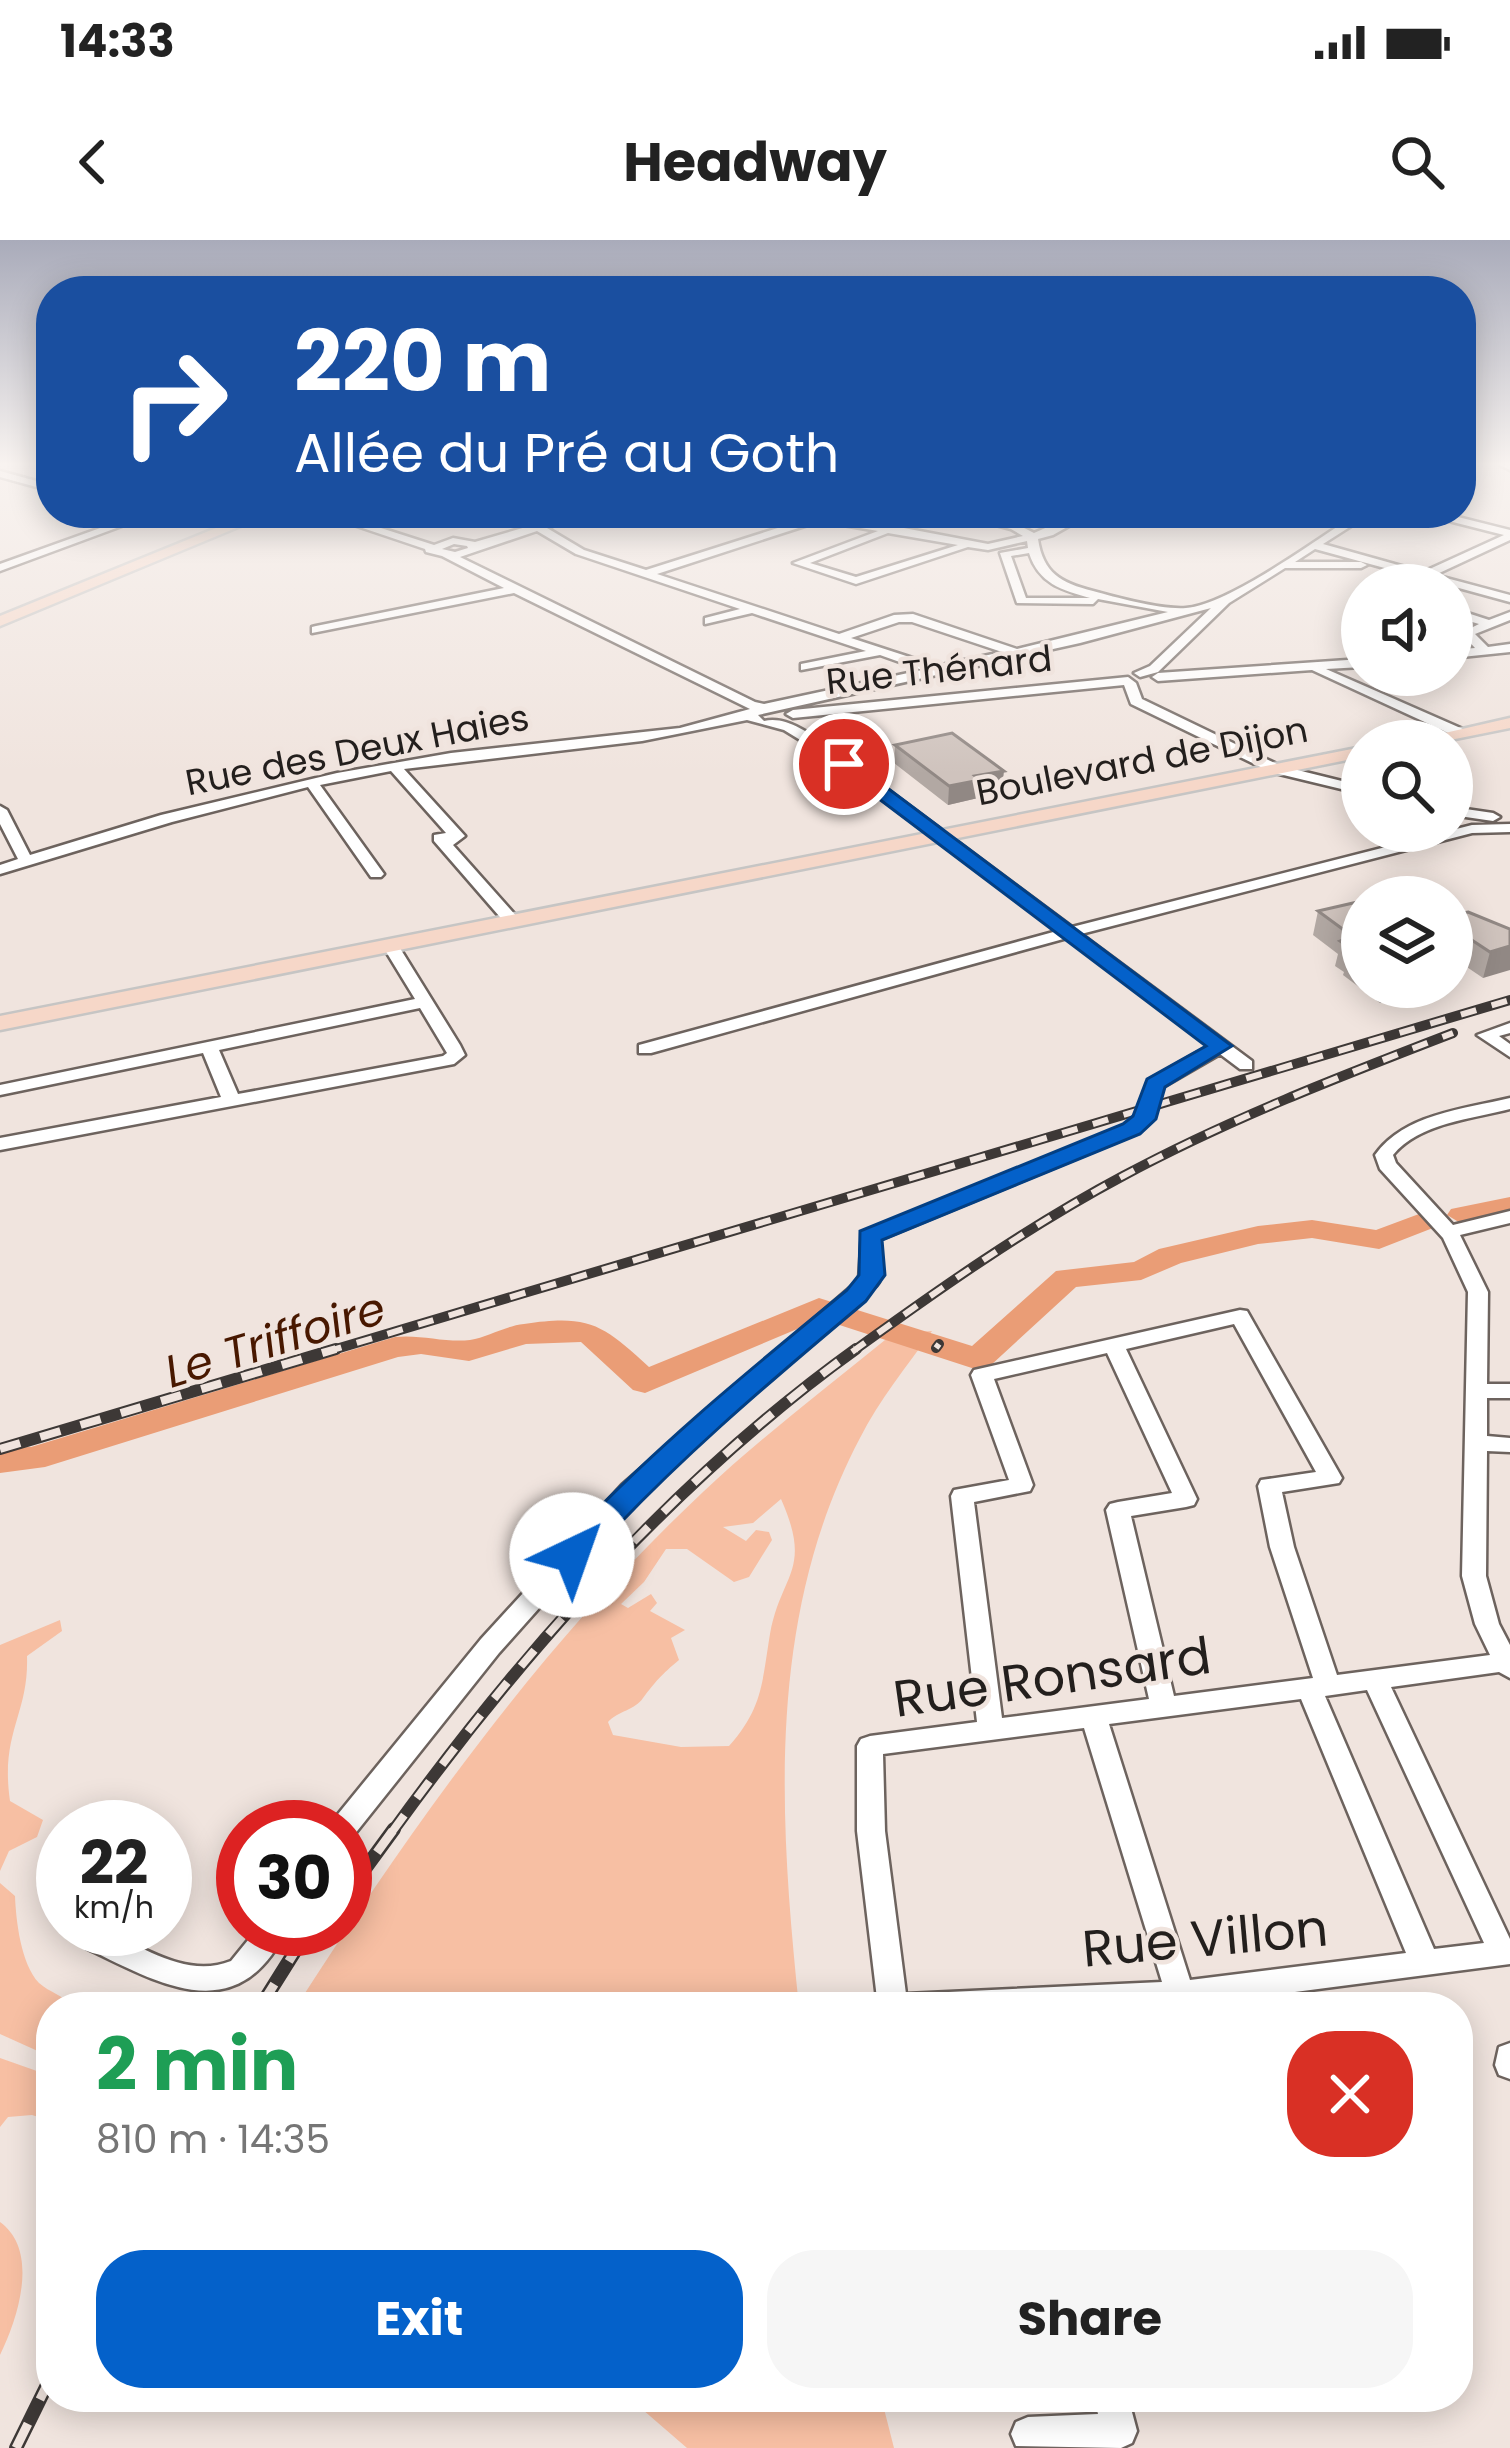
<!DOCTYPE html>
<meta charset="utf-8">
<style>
:root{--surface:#fff;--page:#f6f6f6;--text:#222;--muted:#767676;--accent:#0461ca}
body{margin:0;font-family:Poppins,sans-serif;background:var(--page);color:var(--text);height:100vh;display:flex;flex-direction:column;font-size:45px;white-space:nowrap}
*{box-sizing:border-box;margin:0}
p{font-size:39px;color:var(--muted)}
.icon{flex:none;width:66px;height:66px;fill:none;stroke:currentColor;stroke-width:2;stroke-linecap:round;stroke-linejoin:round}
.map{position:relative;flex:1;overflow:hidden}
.panel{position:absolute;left:36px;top:1752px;width:1437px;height:420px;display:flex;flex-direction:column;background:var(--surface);border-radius:48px;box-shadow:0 6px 30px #0003}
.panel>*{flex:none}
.banner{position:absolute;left:36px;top:36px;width:1440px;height:252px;border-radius:48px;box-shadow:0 6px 30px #0003;background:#1a4fa0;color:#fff;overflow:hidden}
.fabs{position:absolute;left:1341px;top:324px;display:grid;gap:24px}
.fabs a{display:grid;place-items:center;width:132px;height:132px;border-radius:50%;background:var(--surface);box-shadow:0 6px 30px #0003;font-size:60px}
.speed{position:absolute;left:36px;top:1560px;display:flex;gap:24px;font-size:60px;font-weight:700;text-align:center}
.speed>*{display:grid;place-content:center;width:156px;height:156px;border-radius:50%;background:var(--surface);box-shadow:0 6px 30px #0003;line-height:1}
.speed small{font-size:30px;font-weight:400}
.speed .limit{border:18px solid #d22;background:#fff;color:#111}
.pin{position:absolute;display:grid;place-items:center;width:102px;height:102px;color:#fff;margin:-51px;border:6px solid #fff;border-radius:50%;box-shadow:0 3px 12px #0007}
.me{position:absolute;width:132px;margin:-66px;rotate:42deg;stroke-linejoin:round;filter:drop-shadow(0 0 9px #0008)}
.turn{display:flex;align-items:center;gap:42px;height:252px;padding:0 60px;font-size:54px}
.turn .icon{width:156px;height:156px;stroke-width:2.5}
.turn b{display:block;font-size:84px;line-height:102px}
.round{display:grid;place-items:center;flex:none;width:126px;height:126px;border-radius:48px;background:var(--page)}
.head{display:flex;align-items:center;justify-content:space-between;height:204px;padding:0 60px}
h1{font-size:72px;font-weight:700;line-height:90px;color:#1e9e55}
.action{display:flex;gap:24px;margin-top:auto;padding:24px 60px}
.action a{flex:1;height:138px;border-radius:48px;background:var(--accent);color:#fff;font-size:48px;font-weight:700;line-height:138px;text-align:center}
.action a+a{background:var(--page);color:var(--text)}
.status{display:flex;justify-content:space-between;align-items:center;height:84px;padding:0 60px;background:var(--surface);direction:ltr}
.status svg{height:33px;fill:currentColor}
header{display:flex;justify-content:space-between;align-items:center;height:156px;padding:0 60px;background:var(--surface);font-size:54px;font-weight:700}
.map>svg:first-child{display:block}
.green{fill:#f7bfa3;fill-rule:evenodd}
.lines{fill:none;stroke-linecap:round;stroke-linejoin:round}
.river{fill:#ea9d76;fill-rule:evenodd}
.minor-casing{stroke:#6d635e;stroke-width:5}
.major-casing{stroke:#c6c5c4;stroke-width:5}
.minor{fill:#fff;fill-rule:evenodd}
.major{fill:#f6d7c8;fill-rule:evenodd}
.rail-far2-casing{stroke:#3d3836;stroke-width:10}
.rail-far1-casing{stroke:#3d3836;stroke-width:12}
.rail-casing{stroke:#3d3836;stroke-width:14}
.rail-far2{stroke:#f0e4de;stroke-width:6;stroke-dasharray:16;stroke-linecap:butt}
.rail-far1{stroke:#f0e4de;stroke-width:8;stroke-dasharray:21;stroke-linecap:butt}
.rail{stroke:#f0e4de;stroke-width:9;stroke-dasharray:27;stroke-linecap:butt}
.wall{fill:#b2a8a3}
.shaded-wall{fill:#918884}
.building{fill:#cfc3bd;stroke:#918884;stroke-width:3}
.route{fill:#0461ca;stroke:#033f83;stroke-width:3}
.labels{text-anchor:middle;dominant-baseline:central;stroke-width:9;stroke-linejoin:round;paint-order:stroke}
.far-street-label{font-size:36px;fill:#231f1d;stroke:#f0e4de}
.water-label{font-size:45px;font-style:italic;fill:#481800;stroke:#f0e4de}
.near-street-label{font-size:51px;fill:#231f1d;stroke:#f0e4de}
</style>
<div class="status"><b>14:33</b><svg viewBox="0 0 49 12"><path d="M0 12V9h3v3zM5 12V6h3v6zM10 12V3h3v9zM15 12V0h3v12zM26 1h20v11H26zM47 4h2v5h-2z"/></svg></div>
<header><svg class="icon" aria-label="back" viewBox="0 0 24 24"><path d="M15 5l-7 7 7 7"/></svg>Headway<svg class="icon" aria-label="search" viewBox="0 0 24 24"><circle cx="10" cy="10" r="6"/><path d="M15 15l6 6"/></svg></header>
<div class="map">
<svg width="1510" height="2208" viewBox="0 0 1510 2208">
<rect width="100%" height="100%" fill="#f0e4de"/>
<path class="green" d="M 932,1091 C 907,1126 879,1160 860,1198 C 766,1376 779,1574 799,1767 L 296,1767 C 414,1583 542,1403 703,1252 C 760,1198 824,1150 885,1100 L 901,1093 ZM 781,1259 C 813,1331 781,1333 770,1394 C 762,1442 763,1468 729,1506 L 681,1507 L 613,1495 L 608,1482 C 618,1471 635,1470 643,1458 C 656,1441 661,1435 679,1420 L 671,1398 L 685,1390 L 650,1371 L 657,1363 L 651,1354 L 628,1368 L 621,1364 L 644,1342 L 666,1309 L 687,1309 L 734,1342 L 749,1337 L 772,1300 L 769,1292 L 756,1290 L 746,1301 L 723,1287 L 753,1283 Z
M 60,1380 L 62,1391 L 27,1416 C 29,1475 0,1492 10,1561 L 43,1580 L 37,1597 L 9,1611 L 0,1631 L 0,1405 Z
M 0,1643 L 15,1656 C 16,1681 21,1724 39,1743 C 50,1753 63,1754 71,1767 L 51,1767 L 51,1817 L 0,1794 Z
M 0,1818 L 51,1836 L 51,1881 L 32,1875 L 8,1877 L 0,1887 Z
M 0,1982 C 40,2011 18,2078 0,2115 Z
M 628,2157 L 881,2157 L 894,2208 L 687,2208 Z"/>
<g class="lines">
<path class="river" d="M 1510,957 L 1510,975 L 1462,984 L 1447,975 L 1451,969 Z
M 1427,971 L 1438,974 L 1442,980 L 1438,986 L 1379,1009 L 1312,998 L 1258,1004 L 1181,1023 L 1141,1040 L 1076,1047 L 990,1126 L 978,1130 L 821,1079 L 645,1153 L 633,1150 L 581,1102 L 526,1104 L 469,1121 L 421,1114 L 398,1117 L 45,1227 L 0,1233 L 0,1208 L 31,1207 L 395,1097 C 420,1094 446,1103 470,1100 C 488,1097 505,1086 524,1084 C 590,1074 603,1085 649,1127 L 819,1058 L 972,1106 L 1056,1031 L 1134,1022 L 1159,1009 L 1258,986 L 1312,980 L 1376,990 Z"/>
<defs>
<path id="minor" d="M 1500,225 L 1510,225 L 1510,230 Z
M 0,231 L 51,245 L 51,251 L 0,237 Z
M 142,273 L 157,273 L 0,331 L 0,324 Z
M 318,273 L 334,273 L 434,305 L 453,298 L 475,302 L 574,273 L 590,273 L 547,288 L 584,310 L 646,330 L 825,273 L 988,304 L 1023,296 L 1011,289 L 951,273 C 979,273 1009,279 1034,293 L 1079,273 L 1092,273 L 1053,295 L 1038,299 C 1043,333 1061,343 1093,351 C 1118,358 1162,370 1186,368 C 1230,364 1317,299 1358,273 L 1370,273 L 1367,276 L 1442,273 L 1510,290 L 1510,300 L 1435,335 L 1510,355 L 1510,362 L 1426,339 L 1413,345 L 1398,345 L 1414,336 L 1315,309 L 1295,322 L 1361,322 L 1367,325 L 1361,328 L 1285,328 L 1229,363 L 1158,432 L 1140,437 L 1134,433 L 1150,426 L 1211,368 L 1080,403 L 758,475 L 764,481 C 786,476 806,492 825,503 L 1072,687 L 1472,585 L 1510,584 L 1510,592 L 1472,593 L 1081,694 L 1252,821 L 1252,829 L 1240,829 L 1220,814 L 1163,847 L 1153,879 L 1138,893 L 879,1000 L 879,1042 L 876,1046 L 638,1257 L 499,1413 L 354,1595 L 345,1598 L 345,1587 L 330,1587 L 334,1579 L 481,1399 L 622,1245 L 859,1040 L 862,993 L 1126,885 L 1136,877 L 1149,840 L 1209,806 L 1067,698 L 651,813 L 639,813 L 639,805 L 1057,691 L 815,509 L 784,490 L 747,480 L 642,501 L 404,529 L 465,596 L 453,605 L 518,678 L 518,684 L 506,684 L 434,601 L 434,595 L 446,593 L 391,531 L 320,545 L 384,634 L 381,637 L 371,637 L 308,547 L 172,582 L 0,634 L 0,625 L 18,619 L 0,584 L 0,566 L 7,570 L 30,615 L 161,575 L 337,533 L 451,513 L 680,488 L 750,469 L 514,353 L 312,393 L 312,387 L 316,386 L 504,348 L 442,316 L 426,312 L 425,309 ZM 1441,279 L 1504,295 L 1423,332 L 1323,304 L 1356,283 ZM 820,281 L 878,291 L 793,323 L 856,344 L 968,307 L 988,310 L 1027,301 L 1028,308 L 1000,313 L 1017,363 L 1093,364 L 1098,359 L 1168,372 L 1017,409 L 913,374 L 894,375 L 839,394 L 657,334 ZM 537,291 L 576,314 L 740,369 L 705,378 L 705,384 L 752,373 L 866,411 L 801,424 L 801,430 L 880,415 L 922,430 L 764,464 L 755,462 L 460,317 ZM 888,293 L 958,305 L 856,337 L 810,323 ZM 454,304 L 467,306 L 468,308 L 455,312 L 442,309 ZM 1029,313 C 1039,344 1062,350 1090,358 L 1026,358 L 1011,316 ZM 899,382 L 912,382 L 1002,412 L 937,426 L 851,398 Z
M 1452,368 L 1489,380 L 1510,372 L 1510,380 L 1475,394 L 1488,407 L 1510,404 L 1510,412 L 1452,418 L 1452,410 L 1475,408 L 1461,393 L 1479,384 L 1452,376 Z
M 1362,419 L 1362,427 L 1326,429 L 1465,490 L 1465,496 L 1455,496 L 1312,430 L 1158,441 L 1152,437 L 1158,433 Z
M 1128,437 L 1136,443 L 1142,459 L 1281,526 L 1362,546 L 1362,554 L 1271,532 L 1131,464 L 1124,445 L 793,478 L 786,474 L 793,470 Z
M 1452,567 L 1493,573 L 1500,577 L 1493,581 L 1452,575 Z
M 390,700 L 398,705 L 460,805 L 465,815 L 454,824 L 0,910 L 0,898 L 221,857 L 203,813 L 0,855 L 0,845 L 415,759 L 382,705 ZM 420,768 L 447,813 L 443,816 L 238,854 L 219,810 Z
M 1510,783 L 1510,793 L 1499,796 L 1510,804 L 1510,817 L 1477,795 Z
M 1510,858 L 1510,869 C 1472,879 1419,883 1393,915 L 1396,923 L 1453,985 L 1510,971 L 1510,983 L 1460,995 L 1488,1052 L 1487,1144 L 1510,1144 L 1510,1158 L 1487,1158 L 1487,1196 L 1510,1198 L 1510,1212 L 1487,1211 L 1486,1336 L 1499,1384 L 1510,1405 L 1510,1438 L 1499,1432 L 1391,1447 L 1510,1699 L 1510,1724 L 1180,1767 L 878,1767 L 857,1591 L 857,1506 L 861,1499 L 870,1496 L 977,1482 L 951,1256 L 954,1250 L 1009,1240 L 971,1135 L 974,1130 L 1240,1070 L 1247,1071 L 1342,1238 L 1339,1243 L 1282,1252 L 1294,1307 L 1337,1435 L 1490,1415 L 1475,1384 L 1462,1336 L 1468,1052 L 1443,998 L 1380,929 L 1375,915 C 1404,874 1464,869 1510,858 ZM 1234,1084 L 1316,1232 L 1261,1240 L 1258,1246 L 1270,1307 L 1313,1438 L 1174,1456 L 1131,1276 L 1186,1267 L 1194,1265 L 1197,1259 L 1126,1109 ZM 1107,1113 L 1172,1253 L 1118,1262 L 1110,1264 L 1106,1270 L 1149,1459 L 1002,1478 L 974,1262 L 1030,1251 L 1033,1245 L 994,1139 ZM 1367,1450 L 1484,1703 L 1434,1709 L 1325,1456 ZM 1301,1459 L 1406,1713 L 1190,1740 L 1109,1484 ZM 1084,1488 L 1162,1742 L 906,1754 L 885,1591 L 883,1514 Z
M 102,1689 C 142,1706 186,1739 231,1721 L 257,1689 L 287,1689 C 238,1790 162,1745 86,1708 L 82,1699 L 86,1690 Z
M 1510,1803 L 1510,1839 L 1499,1835 L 1495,1825 L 1499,1807 Z
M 1094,2157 L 1128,2157 L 1137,2191 L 1132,2203 L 1121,2208 L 1016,2206 L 1011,2194 L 1016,2182 L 1028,2177 L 1098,2174 Z"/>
<path id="major" d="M 253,273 L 272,273 L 0,386 L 0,376 Z
M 1510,478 L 1510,488 L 1445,501 L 1410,501 Z
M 1362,507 L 1362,517 L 0,790 L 0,776 Z"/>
</defs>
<use href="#minor" class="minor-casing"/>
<use href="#major" class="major-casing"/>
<use href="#minor" class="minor"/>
<use href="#major" class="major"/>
<defs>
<path id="rail-far2" d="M 936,1108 L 939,1104
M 326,1112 L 1510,760
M 852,1112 C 939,1049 1027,987 1123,936 C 1229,879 1341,836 1453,793"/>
<path id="rail-far1" d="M 0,1209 L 336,1109
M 392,1592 C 522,1412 675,1239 856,1109"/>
<path id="rail" d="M 345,1656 L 394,1589
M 260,1767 L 309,1689
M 16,2208 L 51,2137"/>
</defs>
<use href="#rail-far2" class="rail-far2-casing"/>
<use href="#rail-far1" class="rail-far1-casing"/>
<use href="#rail" class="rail-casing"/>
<use href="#rail-far2" class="rail-far2"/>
<use href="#rail-far1" class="rail-far1"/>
<use href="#rail" class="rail"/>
</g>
<path class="wall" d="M 895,505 L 1002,549 L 979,554 L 978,558 L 948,565 L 894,523 Z
M 1362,661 L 1362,747 L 1437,747 L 1380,763 L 1343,735 L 1344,732 L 1335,726 L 1338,714 L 1313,695 L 1318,671 Z
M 1452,675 L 1510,689 L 1483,738 L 1452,717 Z"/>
<path class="shaded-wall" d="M 1004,531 L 1002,549 L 979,554 L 978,558 L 948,565 L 949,546 L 975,536 Z
M 1510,706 L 1510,730 L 1483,738 L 1490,712 Z
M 1383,747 L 1437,747 L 1380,763 Z"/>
<path class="building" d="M 952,493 L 1004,531 L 975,536 L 980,540 L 949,546 L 895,505 Z
M 1412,651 L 1408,657 L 1383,657 Z
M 1362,661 L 1362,720 L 1348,710 L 1352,709 L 1340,701 L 1352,696 L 1318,671 Z
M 1468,672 L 1510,689 L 1510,706 L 1490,712 L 1452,687 L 1452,675 Z"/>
<linearGradient id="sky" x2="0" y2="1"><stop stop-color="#a9abba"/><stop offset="0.42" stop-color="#f8f3f0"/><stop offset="1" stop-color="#f8f3f0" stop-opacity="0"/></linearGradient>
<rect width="1510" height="534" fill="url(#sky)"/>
<path class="route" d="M 838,520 L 850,520 L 1232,806 L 1165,847 L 1156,879 L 1140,894 L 882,1000 L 885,1035 L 866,1061 C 767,1144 670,1226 583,1323 L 561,1323 L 557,1315 L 561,1307 C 649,1212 747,1132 847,1050 L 859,1035 L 860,991 L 1123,884 L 1133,876 L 1147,839 L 1206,806 L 838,528 Z"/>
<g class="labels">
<g class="far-street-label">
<text transform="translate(939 430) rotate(-6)">Rue Thénard</text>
<text transform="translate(357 510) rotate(-11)">Rue des Deux Haies</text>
<text transform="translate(1142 521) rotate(-11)">Boulevard de Dijon</text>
</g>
<g class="water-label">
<text transform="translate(275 1100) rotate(-17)">Le Triffoire</text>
</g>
<g class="near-street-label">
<text transform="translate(1052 1437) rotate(-8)">Rue Ronsard</text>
<text transform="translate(1205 1698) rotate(-5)">Rue Villon</text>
</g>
</g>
</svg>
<div class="fabs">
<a><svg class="icon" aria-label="sound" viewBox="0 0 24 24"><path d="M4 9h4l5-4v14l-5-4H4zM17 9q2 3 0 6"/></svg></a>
<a><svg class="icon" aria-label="search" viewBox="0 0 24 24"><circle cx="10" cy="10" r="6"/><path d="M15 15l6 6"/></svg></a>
<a><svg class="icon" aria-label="layers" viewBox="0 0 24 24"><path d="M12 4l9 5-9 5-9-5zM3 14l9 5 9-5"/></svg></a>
</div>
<div class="speed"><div>22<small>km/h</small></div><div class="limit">30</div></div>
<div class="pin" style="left:844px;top:524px;background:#d93025"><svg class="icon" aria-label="arrive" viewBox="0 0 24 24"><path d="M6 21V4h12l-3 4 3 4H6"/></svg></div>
<svg class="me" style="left:572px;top:1315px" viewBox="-20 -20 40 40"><circle r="19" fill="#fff"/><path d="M0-13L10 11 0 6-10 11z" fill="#0461ca"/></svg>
<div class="banner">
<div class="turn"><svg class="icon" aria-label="right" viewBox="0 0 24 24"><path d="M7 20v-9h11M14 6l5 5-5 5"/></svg><div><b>220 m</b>Allée du Pré au Goth</div></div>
</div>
<section class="panel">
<div class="head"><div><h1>2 min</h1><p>810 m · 14:35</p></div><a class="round" style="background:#d93025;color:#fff"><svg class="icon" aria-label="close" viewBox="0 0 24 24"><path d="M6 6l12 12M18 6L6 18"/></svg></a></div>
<div class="action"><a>Exit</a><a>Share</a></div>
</section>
</div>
